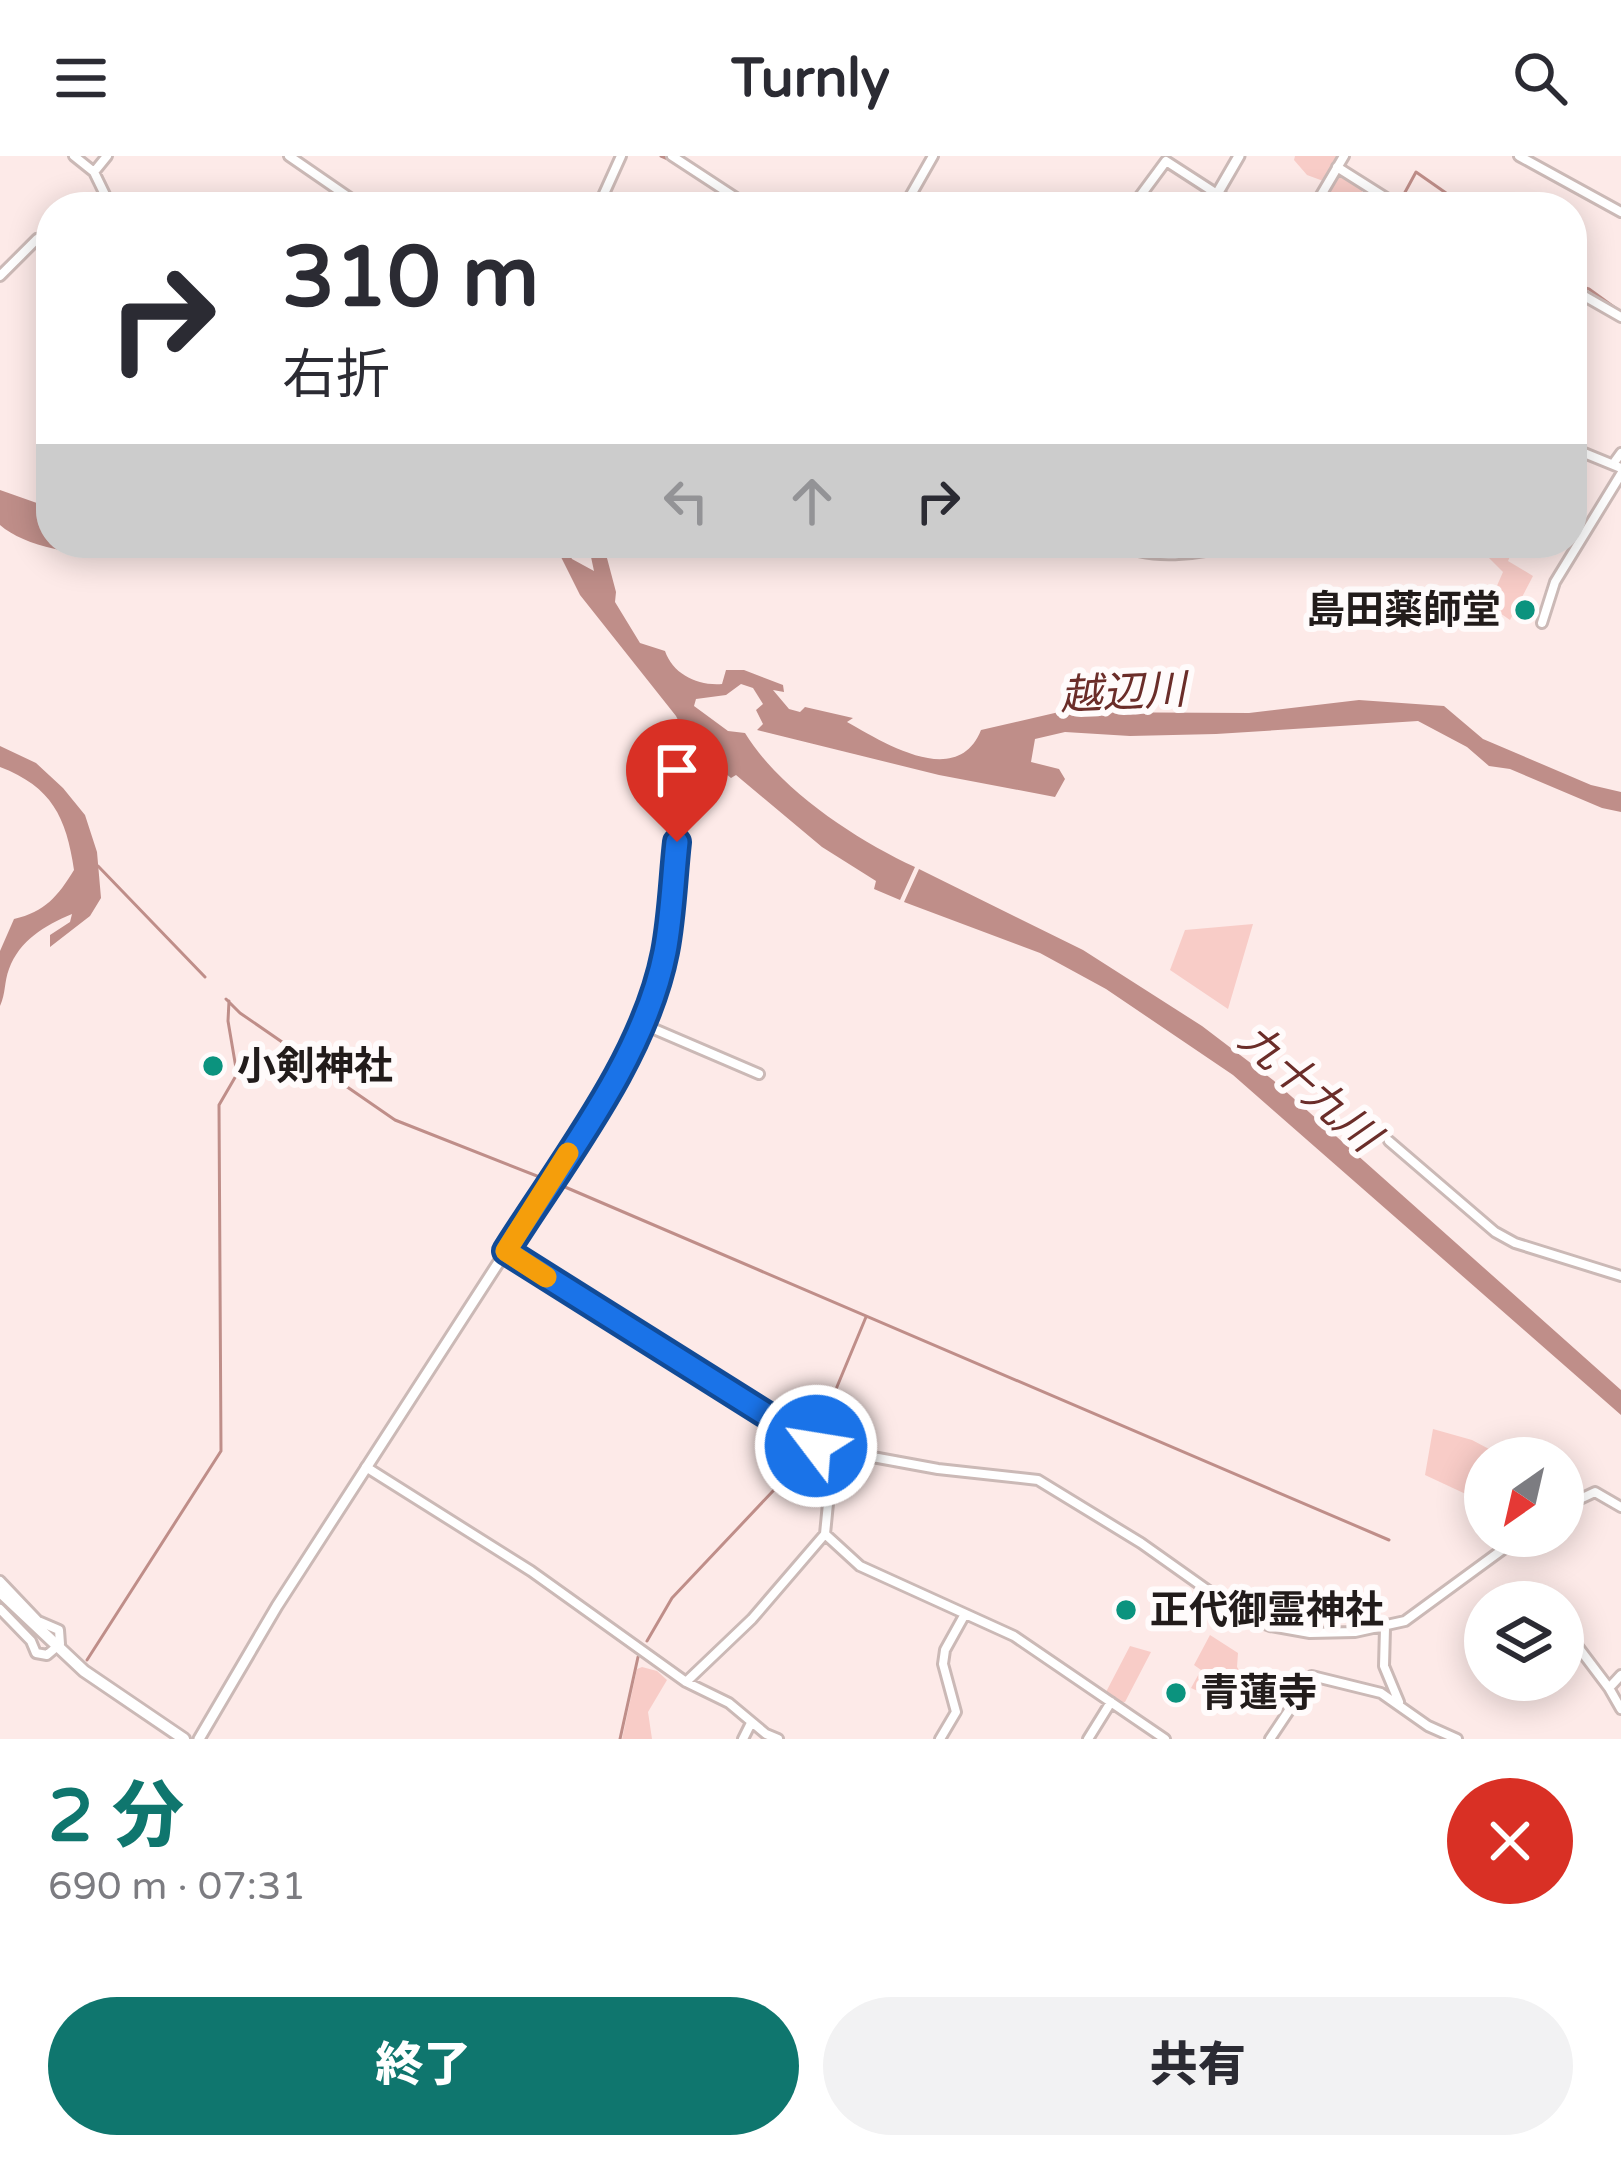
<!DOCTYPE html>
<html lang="ja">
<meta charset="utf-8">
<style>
:root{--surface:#fff;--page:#f2f2f3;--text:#2b2b33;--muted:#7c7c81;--accent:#0f766e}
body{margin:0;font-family:"Varela Round","Noto Sans JP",sans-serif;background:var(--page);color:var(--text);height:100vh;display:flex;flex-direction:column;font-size:45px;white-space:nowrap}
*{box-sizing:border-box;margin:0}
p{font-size:39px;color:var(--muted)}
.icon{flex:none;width:66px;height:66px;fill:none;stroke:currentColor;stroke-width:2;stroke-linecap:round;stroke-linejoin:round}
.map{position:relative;height:1583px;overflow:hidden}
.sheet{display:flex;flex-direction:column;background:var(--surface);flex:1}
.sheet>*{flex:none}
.banner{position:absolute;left:36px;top:36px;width:1551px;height:366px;border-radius:48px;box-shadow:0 6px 30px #0003;background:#fff;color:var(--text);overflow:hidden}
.needle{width:78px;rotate:214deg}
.controls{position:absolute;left:1464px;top:1281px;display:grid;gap:24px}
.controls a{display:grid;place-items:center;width:120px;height:120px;border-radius:50%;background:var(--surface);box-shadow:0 6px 30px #0003;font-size:60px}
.pin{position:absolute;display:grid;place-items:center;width:102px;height:102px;color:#fff;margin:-123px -51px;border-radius:50% 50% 50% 0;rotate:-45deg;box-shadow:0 0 12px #0007}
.pin .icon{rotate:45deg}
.me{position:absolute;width:132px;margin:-66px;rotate:301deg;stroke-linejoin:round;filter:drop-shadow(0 0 9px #0008)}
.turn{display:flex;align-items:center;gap:42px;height:252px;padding:0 48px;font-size:54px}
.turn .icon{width:156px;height:156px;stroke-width:2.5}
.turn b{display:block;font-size:84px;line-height:102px}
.lanes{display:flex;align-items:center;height:114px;padding:0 48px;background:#0003;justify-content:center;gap:60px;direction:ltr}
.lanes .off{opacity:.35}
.round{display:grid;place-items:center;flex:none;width:126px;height:126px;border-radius:63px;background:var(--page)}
.headline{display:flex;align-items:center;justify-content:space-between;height:204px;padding:0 48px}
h1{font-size:72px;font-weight:800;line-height:90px;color:var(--accent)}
.primary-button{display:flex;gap:24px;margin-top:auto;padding:24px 48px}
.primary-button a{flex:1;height:138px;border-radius:72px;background:var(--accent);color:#fff;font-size:48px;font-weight:800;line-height:138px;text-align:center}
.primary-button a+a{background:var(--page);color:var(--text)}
header{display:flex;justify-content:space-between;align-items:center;height:156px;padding:0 48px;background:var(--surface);font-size:54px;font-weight:800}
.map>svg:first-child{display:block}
.green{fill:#f8ccc7}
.water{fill:#bf8e89}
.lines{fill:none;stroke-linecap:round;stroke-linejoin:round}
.stream{stroke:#bf8e89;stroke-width:3}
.minor-casing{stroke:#cbb9b6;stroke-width:14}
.tertiary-casing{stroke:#cbb9b6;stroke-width:15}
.secondary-casing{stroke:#cbb9b6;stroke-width:16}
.minor{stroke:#fff;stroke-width:8}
.tertiary{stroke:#fff;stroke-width:9}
.secondary{stroke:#fff;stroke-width:10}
.route-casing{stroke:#114b97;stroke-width:30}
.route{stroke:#1a73e8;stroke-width:21}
.slow{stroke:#f59e0b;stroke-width:21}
.poi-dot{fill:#0b937e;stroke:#fffbfb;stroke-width:4.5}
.labels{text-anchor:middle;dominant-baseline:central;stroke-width:12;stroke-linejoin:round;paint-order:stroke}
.poi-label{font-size:39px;font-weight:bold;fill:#221c1b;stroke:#fffbfb;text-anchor:start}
.water-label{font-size:42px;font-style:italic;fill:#6b2d29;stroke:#fffbfb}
</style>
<header><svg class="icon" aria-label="menu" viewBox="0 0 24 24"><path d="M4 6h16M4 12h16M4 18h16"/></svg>Turnly<svg class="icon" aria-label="search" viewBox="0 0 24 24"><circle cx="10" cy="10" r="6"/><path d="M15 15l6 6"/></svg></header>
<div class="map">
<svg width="1621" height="1583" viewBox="0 0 1621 1583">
<rect width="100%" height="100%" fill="#fdeae8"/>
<path class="green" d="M 1295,0 L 1341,0 L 1338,7 L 1362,31 L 1362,45 L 1367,51 L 1317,51 L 1326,26 L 1307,19 L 1294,4 Z
M 1494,387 L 1515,389 L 1508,405 L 1533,420 L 1510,464 L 1497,455 L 1502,442 L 1496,432 L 1503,416 L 1486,399 Z
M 1253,768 L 1228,853 L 1170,814 L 1185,774 Z
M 1433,1273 L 1472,1284 L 1506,1302 L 1485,1302 L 1485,1347 L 1425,1319 Z
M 1210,1479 L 1238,1497 L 1237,1511 L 1241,1517 C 1234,1529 1221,1530 1211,1541 L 1191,1532 L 1201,1514 L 1194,1509 Z
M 1130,1490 L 1151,1496 L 1125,1546 L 1118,1547 L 1106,1536 Z
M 642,1511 L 657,1515 L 667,1524 L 648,1556 L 652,1583 L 622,1583 L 637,1513 Z"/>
<path class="water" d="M 0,334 L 51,352 L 51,387 L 216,387 C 165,408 42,406 0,369 Z
M 554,387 L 563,387 L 572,403 L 594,415 L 588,387 L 603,387 L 616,436 L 615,446 L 640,487 L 665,495 C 673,518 697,530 722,528 L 726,514 L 744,514 L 783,529 L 784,536 L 773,534 L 789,553 L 800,556 L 805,551 L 853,562 L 847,566 C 883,586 957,634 981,574 L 1059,556 L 1249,557 L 1359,544 L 1444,550 L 1483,583 L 1591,629 L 1621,636 L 1621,656 L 1602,652 L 1510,613 L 1489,610 L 1467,591 L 1418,565 L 1216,578 L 1130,580 L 1065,576 L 1035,583 L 1031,606 L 1059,613 L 1065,623 L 1055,641 L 939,619 L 757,574 L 763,568 L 756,554 L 763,548 L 753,532 L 741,528 L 726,539 L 696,543 L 694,550 L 728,575 L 745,577 C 779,633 856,684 915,711 L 900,744 L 874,733 L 876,725 L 822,691 L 736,619 L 731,622 L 690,588 L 676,560 L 580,439 Z
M 0,590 L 36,607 L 63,632 L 85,659 L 97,696 L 101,742 L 90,760 L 50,791 L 50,779 L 70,766 L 72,758 C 44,770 20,784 9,813 C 4,826 6,837 0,850 L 0,795 L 14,763 C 45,756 58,740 74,714 C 66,661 52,631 0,611 Z
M 919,713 L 1083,794 L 1202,870 L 1273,924 L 1621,1234 L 1621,1259 L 1233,919 L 1106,833 L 1040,797 L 904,746 Z"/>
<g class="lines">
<path class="stream" d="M 661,0 L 675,6
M 683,12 L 742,51
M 1397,51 L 1416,16 L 1466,51
M 1572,128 L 1589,133 L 1621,156
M 98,710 L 205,821
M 226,843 L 240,857 L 395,964 L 565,1031 L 1389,1384
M 819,1274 L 866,1161
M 647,1485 L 672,1442 L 807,1299
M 87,1504 L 221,1295 L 219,949 L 237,918 L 228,865 L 229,845
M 620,1583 L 638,1501"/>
<defs>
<path id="minor" d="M 74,0 L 94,16 L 111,51
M 289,0 L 363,51
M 672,0 L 750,51
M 1519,0 L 1621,56
M 1337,11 L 1394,47
M 94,16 L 107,0
M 112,49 L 143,46 L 155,51
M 598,51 L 621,0
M 904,51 L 933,0
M 1132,51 L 1166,5 L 1217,38 L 1209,51
M 1314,51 L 1344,0
M 0,120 L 37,83 L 51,90
M 1572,133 L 1621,161
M 1572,292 L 1621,312
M 1613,308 L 1621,297
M 1120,387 C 1147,405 1203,399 1232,387
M 1542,467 L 1555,426 L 1621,318
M 640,867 L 759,918
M 1389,985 L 1495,1076 L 1515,1087 L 1621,1120
M 506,1095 C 563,1004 643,903 665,796 C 672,760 673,722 677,686
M 753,1253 L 825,1298 L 831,1317 L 825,1378 L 860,1410 L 1014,1480 L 1165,1583
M 822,1295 L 829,1293 L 938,1313 L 1038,1324 L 1141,1387 L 1244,1460 L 1270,1470 L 1310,1477 L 1355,1476 L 1405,1465 L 1521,1380
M 366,1311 L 531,1415 L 686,1526 L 729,1547 L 766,1578 L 778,1583
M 1563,1351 L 1595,1336 L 1621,1351
M 0,1425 L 38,1465 L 59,1474 L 60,1488 L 47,1499 L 36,1497 L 31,1485 L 0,1453
M 1563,1471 L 1609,1532
M 1385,1472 L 1384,1510 L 1399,1546
M 1621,1519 L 1609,1532 L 1621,1553
M 686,1526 L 752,1463 L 825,1378
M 743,1583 L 751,1567
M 940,1583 L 956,1556 L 943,1508 L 945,1494 L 965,1458
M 1088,1583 L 1111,1546
M 1270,1583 L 1312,1520 L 1381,1537 L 1428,1570 L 1457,1583"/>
<path id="tertiary" d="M 1238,51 L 1217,38 L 1239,0
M 199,1583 L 277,1450 L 506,1095 L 753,1253"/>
<path id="secondary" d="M 0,1436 L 84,1515 L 184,1583"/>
</defs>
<use href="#minor" class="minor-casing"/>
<use href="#tertiary" class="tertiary-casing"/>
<use href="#secondary" class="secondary-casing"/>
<use href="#minor" class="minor"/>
<use href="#tertiary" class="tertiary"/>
<use href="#secondary" class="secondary"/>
</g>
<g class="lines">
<defs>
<path id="route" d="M 677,686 C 673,722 672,760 665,796 C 644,903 563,1004 506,1095 L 816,1290"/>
</defs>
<use href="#route" class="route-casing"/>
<use href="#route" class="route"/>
<path class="slow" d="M 546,1121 L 506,1095 L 568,997"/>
</g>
<g class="poi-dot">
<circle cx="1525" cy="454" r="12"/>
<circle cx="213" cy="910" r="12"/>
<circle cx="1126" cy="1454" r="12"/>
<circle cx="1176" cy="1537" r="12"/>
</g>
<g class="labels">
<g class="poi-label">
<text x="1501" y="454" text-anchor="end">島田薬師堂</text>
<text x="237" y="910">小剣神社</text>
<text x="1150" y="1454">正代御霊神社</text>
<text x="1200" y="1537">青蓮寺</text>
</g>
<g class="water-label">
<text transform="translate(1123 537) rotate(-3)">越辺川</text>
<text transform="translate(1309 932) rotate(41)">九十九川</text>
</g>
</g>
</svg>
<div class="controls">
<a><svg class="needle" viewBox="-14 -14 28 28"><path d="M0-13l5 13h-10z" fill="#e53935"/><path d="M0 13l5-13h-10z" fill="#7c7c81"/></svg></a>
<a><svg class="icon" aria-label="layers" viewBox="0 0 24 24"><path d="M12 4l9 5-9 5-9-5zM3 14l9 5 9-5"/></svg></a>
</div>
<div class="pin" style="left:677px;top:686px;background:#d93025"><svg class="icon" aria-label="arrive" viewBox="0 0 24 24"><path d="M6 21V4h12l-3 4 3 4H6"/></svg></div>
<svg class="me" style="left:816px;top:1290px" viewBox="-20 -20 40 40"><circle r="17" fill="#1a73e8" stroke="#fff" stroke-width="3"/><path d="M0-11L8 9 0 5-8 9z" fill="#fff"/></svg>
<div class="banner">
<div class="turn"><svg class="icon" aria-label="right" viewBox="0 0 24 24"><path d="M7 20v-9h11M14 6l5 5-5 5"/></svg><div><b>310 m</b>右折</div></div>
<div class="lanes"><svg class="icon off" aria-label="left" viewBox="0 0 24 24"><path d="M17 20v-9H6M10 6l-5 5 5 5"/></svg><svg class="icon off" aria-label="ahead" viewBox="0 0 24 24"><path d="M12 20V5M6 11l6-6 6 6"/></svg><svg class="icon" aria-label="right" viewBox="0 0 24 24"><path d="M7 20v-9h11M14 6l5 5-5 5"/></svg></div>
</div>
</div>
<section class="sheet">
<div class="headline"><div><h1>2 分</h1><p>690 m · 07:31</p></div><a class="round" style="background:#d93025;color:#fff"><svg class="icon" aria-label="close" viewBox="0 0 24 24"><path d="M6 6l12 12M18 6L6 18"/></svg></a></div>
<div class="primary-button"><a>終了</a><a>共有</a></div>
</section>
